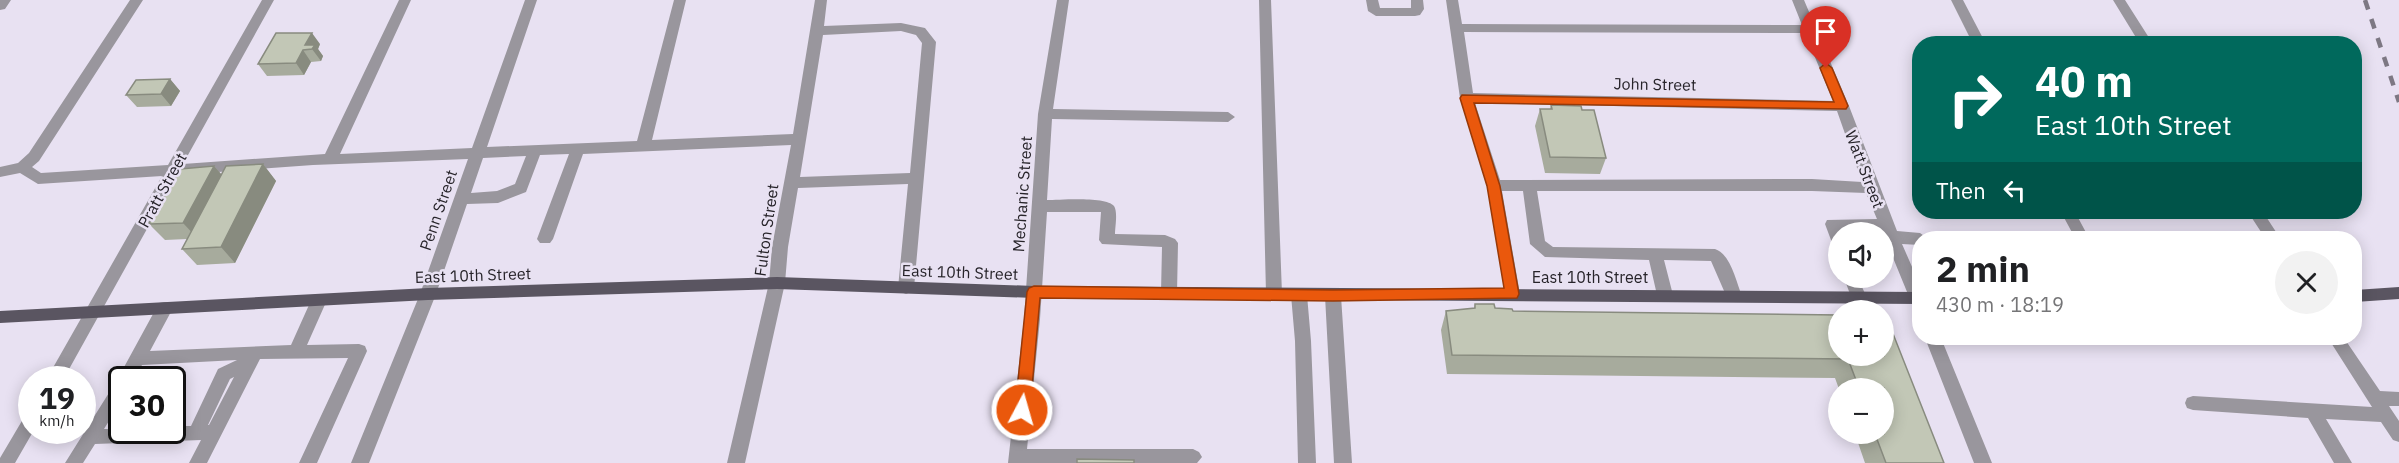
<!DOCTYPE html>
<meta charset="utf-8">
<style>
:root{--surface:#fff;--page:#f2f2f2;--text:#202124;--muted:#757577}
body{margin:0;font-family:"IBM Plex Sans",sans-serif;background:var(--page);color:var(--text);height:100vh;display:flex;flex-direction:column;font-size:22px;white-space:nowrap}
*{box-sizing:border-box;margin:0}
p{font-size:20px;color:var(--muted)}
.icon{flex:none;width:33px;height:33px;fill:none;stroke:currentColor;stroke-width:2;stroke-linecap:round;stroke-linejoin:round}
.map{position:relative;flex:1;overflow:hidden}
.panel{position:absolute;left:1912px;top:231px;width:450px;height:114px;display:flex;flex-direction:column;background:var(--surface);border-radius:24px;box-shadow:0 3px 15px #0003}
.panel>*{flex:none}
.hud{position:absolute;left:1912px;top:36px;width:450px;height:183px;border-radius:24px;box-shadow:0 3px 15px #0003;background:#00695c;color:#fff;overflow:hidden}
.buttons{position:absolute;left:1828px;top:222px;display:grid;gap:12px}
.buttons a{display:grid;place-items:center;width:66px;height:66px;border-radius:50%;background:var(--surface);box-shadow:0 3px 15px #0003;font-size:30px}
.speed{position:absolute;left:18px;top:366px;display:flex;gap:12px;font-size:30px;font-weight:700;text-align:center}
.speed>*{display:grid;place-content:center;width:78px;height:78px;border-radius:50%;background:var(--surface);box-shadow:0 3px 15px #0003;line-height:1}
.speed small{font-size:15px;font-weight:400}
.speed .limit{border:3px solid #111;border-radius:9px;background:#fff;color:#111}
.pin{position:absolute;display:grid;place-items:center;width:51px;height:51px;color:#fff;margin:-62px -26px;border-radius:50% 50% 50% 0;rotate:-45deg;box-shadow:0 0 6px #0007}
.pin .icon{rotate:45deg}
.me{position:absolute;width:66px;margin:-33px;rotate:6deg;stroke-linejoin:round;filter:drop-shadow(0 0 4px #0008)}
.turn{display:flex;align-items:center;gap:21px;height:126px;padding:0 24px;font-size:27px}
.turn .icon{width:78px;height:78px;stroke-width:2.5}
.turn b{display:block;font-size:42px;line-height:51px}
.then{display:flex;align-items:center;height:57px;padding:0 24px;background:#0003;gap:12px;font-size:22px}
.round{display:grid;place-items:center;flex:none;width:63px;height:63px;border-radius:32px;background:var(--page)}
.summary{display:flex;align-items:center;justify-content:space-between;height:102px;padding:0 24px}
h1{font-size:36px;font-weight:800;line-height:45px}
.map>svg:first-child{display:block}
.lines{fill:none;stroke-linecap:round;stroke-linejoin:round}
.minor{fill:#99969d;fill-rule:evenodd}
.major{fill:#5a5561;fill-rule:evenodd}
.rail{stroke:#7d7883;stroke-width:4.5;stroke-dasharray:10 10;stroke-linecap:butt}
.wall{fill:#a7ab9d}
.shaded-wall{fill:#888b7f}
.building{fill:#c2c7b6;stroke:#888b7f;stroke-width:1.5}
.route{fill:#ea580c;stroke:#983908;stroke-width:1.5}
.labels{text-anchor:middle;dominant-baseline:central;stroke-width:5;stroke-linejoin:round;paint-order:stroke}
.street-label{font-size:16px;fill:#27242a;stroke:#e8e1f2}
</style>
<div class="map">
<svg width="2399" height="463" viewBox="0 0 2399 463">
<rect width="100%" height="100%" fill="#e8e1f2"/>
<g class="lines">
<path class="minor" d="M 0,0 L 11,0 L 5,9 L 0,10 Z
M 130,0 L 143,0 L 39,161 L 32,167 L 41,173 L 168,165 L 262,0 L 274,0 L 183,164 L 325,154 L 399,0 L 411,0 L 340,154 L 472,148 L 525,0 L 537,0 L 487,147 L 637,141 L 674,0 L 686,0 L 652,140 L 793,134 L 815,0 L 827,0 L 824,26 L 901,23 L 925,28 L 936,42 L 914,288 L 911,292 L 906,294 L 901,292 L 898,288 L 908,184 L 798,188 L 788,247 L 785,283 L 745,463 L 727,463 L 769,283 L 772,247 L 791,145 L 583,154 L 553,239 L 550,243 L 540,243 L 537,239 L 569,154 L 540,155 L 526,192 L 498,203 L 467,204 L 436,294 L 369,463 L 351,463 L 420,294 L 468,159 L 313,165 L 177,175 L 63,380 L 46,380 L 162,176 L 38,184 L 20,173 L 0,177 L 0,167 L 18,163 L 29,153 ZM 901,31 L 916,35 L 922,43 L 910,173 L 800,177 L 823,35 ZM 526,156 L 515,184 L 497,191 L 471,193 L 483,158 Z
M 1057,0 L 1069,0 L 1053,109 L 1228,112 L 1235,117 L 1228,122 L 1052,119 L 1047,200 C 1060,200 1106,196 1114,206 C 1118,212 1115,227 1115,234 L 1165,235 L 1175,239 L 1178,243 L 1177,293 L 1175,297 L 1169,299 L 1163,297 L 1161,293 L 1162,247 L 1102,244 L 1099,240 L 1101,212 L 1047,212 L 1040,319 L 1027,449 L 1193,449 L 1199,452 L 1202,457 L 1197,463 L 1008,463 L 1024,319 L 1038,114 Z
M 1259,0 L 1271,0 L 1282,294 L 1280,298 L 1274,300 L 1268,298 L 1266,294 Z
M 1366,0 L 1378,0 L 1380,8 L 1411,8 L 1411,0 L 1423,0 L 1424,9 L 1420,15 L 1415,16 L 1376,16 L 1368,11 Z
M 1446,0 L 1458,0 L 1462,24 L 1802,25 L 1792,0 L 1804,0 L 1849,106 L 1897,231 L 1920,233 L 1927,238 L 1920,238 L 1920,245 L 1902,244 L 1920,285 L 1920,310 L 1914,308 L 1912,304 L 1882,231 L 1842,230 L 1842,232 L 1839,232 L 1839,250 L 1834,248 L 1825,224 L 1827,220 L 1877,219 L 1866,193 L 1812,191 L 1537,191 L 1545,241 L 1553,247 L 1715,249 C 1731,254 1736,282 1742,296 L 1740,300 L 1734,302 L 1728,300 L 1711,261 L 1664,260 L 1673,295 L 1671,299 L 1665,301 L 1659,299 L 1657,295 L 1649,260 L 1545,257 L 1530,244 L 1523,191 L 1502,191 L 1520,294 L 1518,298 L 1512,300 L 1506,298 L 1487,186 L 1460,98 ZM 1464,32 L 1805,33 L 1833,101 L 1473,93 ZM 1475,103 L 1837,111 L 1862,182 L 1812,179 L 1500,180 Z
M 1951,0 L 1963,0 L 1986,44 L 1973,44 Z
M 2113,0 L 2125,0 L 2153,44 L 2140,44 Z
M 2061,212 L 2075,212 L 2089,238 L 2075,238 Z
M 2248,212 L 2263,212 L 2280,238 L 2265,238 Z
M 1844,278 L 1858,278 L 1867,298 L 1865,302 L 1859,304 L 1853,302 Z
M 1299,289 L 1305,291 L 1307,295 L 1311,341 L 1316,463 L 1298,463 L 1295,341 L 1291,295 L 1293,291 Z
M 1333,290 L 1339,292 L 1341,296 L 1352,463 L 1334,463 L 1325,296 L 1327,292 Z
M 319,294 L 325,296 L 327,300 L 307,345 L 359,344 L 365,346 L 367,351 L 317,463 L 299,463 L 348,358 L 260,359 L 207,463 L 189,463 L 201,440 L 95,444 L 83,463 L 65,463 L 117,380 L 159,303 L 165,302 L 171,303 L 173,308 L 150,351 L 291,345 L 313,296 ZM 237,360 L 218,369 L 191,426 L 172,426 L 172,430 L 104,429 L 122,400 L 122,380 L 134,380 L 142,365 ZM 234,377 L 209,425 L 208,425 L 230,379 Z
M 1925,338 L 1941,338 L 1992,463 L 1974,463 Z
M 2328,338 L 2344,338 L 2380,391 L 2399,392 L 2399,406 L 2389,406 L 2399,421 L 2399,442 L 2393,440 L 2381,422 L 2326,419 L 2352,463 L 2334,463 L 2308,418 L 2193,410 L 2187,408 L 2185,403 L 2187,398 L 2193,396 L 2372,407 Z
M 32,412 L 32,430 L 34,430 L 15,463 L 0,463 L 0,458 L 26,414 Z"/>
<path class="major" d="M 777,277 L 1034,286 L 1920,292 L 1920,304 L 1034,298 L 777,289 L 428,300 L 0,323 L 0,311 L 428,288 Z
M 2399,287 L 2399,299 L 2355,302 L 2355,290 Z"/>
<path class="rail" d="M 2365,0 L 2399,102"/>
</g>
<path class="wall" d="M 320,44 L 318,49 L 323,56 L 321,61 L 311,62 L 304,75 L 267,76 L 258,64 Z
M 170,79 L 180,91 L 171,106 L 137,107 L 126,95 Z
M 1551,105 L 1582,110 L 1606,158 L 1600,174 L 1545,173 L 1535,126 L 1540,109 L 1550,109 Z
M 263,164 L 276,181 L 235,263 L 197,265 L 182,249 L 187,239 L 165,240 L 149,224 L 214,166 L 221,174 Z
M 1475,304 L 1513,311 L 1884,356 L 1944,463 L 1865,463 L 1855,434 L 1884,434 L 1884,388 L 1839,389 L 1835,378 L 1447,374 L 1441,330 L 1446,311 L 1474,308 Z"/>
<path class="shaded-wall" d="M 312,33 L 320,44 L 318,49 L 323,56 L 321,61 L 312,49 L 305,45 Z
M 303,50 L 311,62 L 304,75 L 296,63 Z
M 170,79 L 180,91 L 171,106 L 161,94 Z
M 263,164 L 276,181 L 235,263 L 221,247 Z
M 214,166 L 229,183 L 198,239 L 183,223 Z"/>
<path class="building" d="M 276,33 L 312,33 L 305,45 L 315,45 L 312,49 L 303,50 L 296,63 L 258,64 Z
M 170,79 L 161,94 L 126,95 L 136,80 Z
M 1551,105 L 1581,106 L 1582,110 L 1594,110 L 1606,158 L 1550,157 L 1540,109 L 1552,109 Z
M 263,164 L 221,247 L 182,249 L 226,166 Z
M 214,166 L 183,223 L 149,224 L 180,169 Z
M 1475,304 L 1494,304 L 1495,308 L 1512,309 L 1513,311 L 1839,315 L 1839,356 L 1884,356 L 1884,315 L 1886,316 L 1944,463 L 1886,463 L 1875,434 L 1884,434 L 1884,388 L 1859,388 L 1848,359 L 1452,355 L 1446,311 L 1475,308 Z
M 1077,459 L 1134,460 L 1134,463 L 1077,463 Z"/>
<path class="route" d="M 1826,63 L 1832,68 L 1848,106 L 1846,109 L 1474,103 L 1500,186 L 1519,294 L 1517,298 L 1333,301 L 1040,298 L 1030,410 L 1028,415 L 1022,417 L 1017,415 L 1015,410 L 1027,292 L 1029,288 L 1034,286 L 1333,290 L 1504,288 L 1487,186 L 1460,98 L 1462,95 L 1834,102 L 1820,68 Z"/>
<g class="labels">
<g class="street-label">
<text transform="translate(1655 84) rotate(1)">John Street</text>
<text transform="translate(1865 169) rotate(69)">Watt Street</text>
<text transform="translate(162 190) rotate(-61)">Pratt Street</text>
<text transform="translate(1022 194) rotate(-86)">Mechanic Street</text>
<text transform="translate(438 210) rotate(-71)">Penn Street</text>
<text transform="translate(766 230) rotate(-82)">Fulton Street</text>
<text transform="translate(960 272) rotate(2)">East 10th Street</text>
<text transform="translate(473 275) rotate(-2)">East 10th Street</text>
<text x="1590" y="277">East 10th Street</text>
</g>
</g>
</svg>
<div class="buttons">
<a><svg class="icon" aria-label="sound" viewBox="0 0 24 24"><path d="M4 9h4l5-4v14l-5-4H4zM17 9q2 3 0 6"/></svg></a>
<a>+</a>
<a>−</a>
</div>
<div class="speed"><div>19<small>km/h</small></div><div class="limit">30</div></div>
<div class="pin" style="left:1826px;top:68px;background:#d93025"><svg class="icon" aria-label="arrive" viewBox="0 0 24 24"><path d="M6 21V4h12l-3 4 3 4H6"/></svg></div>
<svg class="me" style="left:1022px;top:410px" viewBox="-20 -20 40 40"><circle r="17" fill="#ea580c" stroke="#fff" stroke-width="3"/><path d="M0-11L8 9 0 5-8 9z" fill="#fff"/></svg>
<div class="hud">
<div class="turn"><svg class="icon" aria-label="right" viewBox="0 0 24 24"><path d="M7 20v-9h11M14 6l5 5-5 5"/></svg><div><b>40 m</b>East 10th Street</div></div>
<div class="then">Then<svg class="icon" aria-label="left" viewBox="0 0 24 24"><path d="M17 20v-9H6M10 6l-5 5 5 5"/></svg></div>
</div>
<section class="panel">
<div class="summary"><div><h1>2 min</h1><p>430 m · 18:19</p></div><a class="round"><svg class="icon" aria-label="close" viewBox="0 0 24 24"><path d="M6 6l12 12M18 6L6 18"/></svg></a></div>
</section>
</div>
